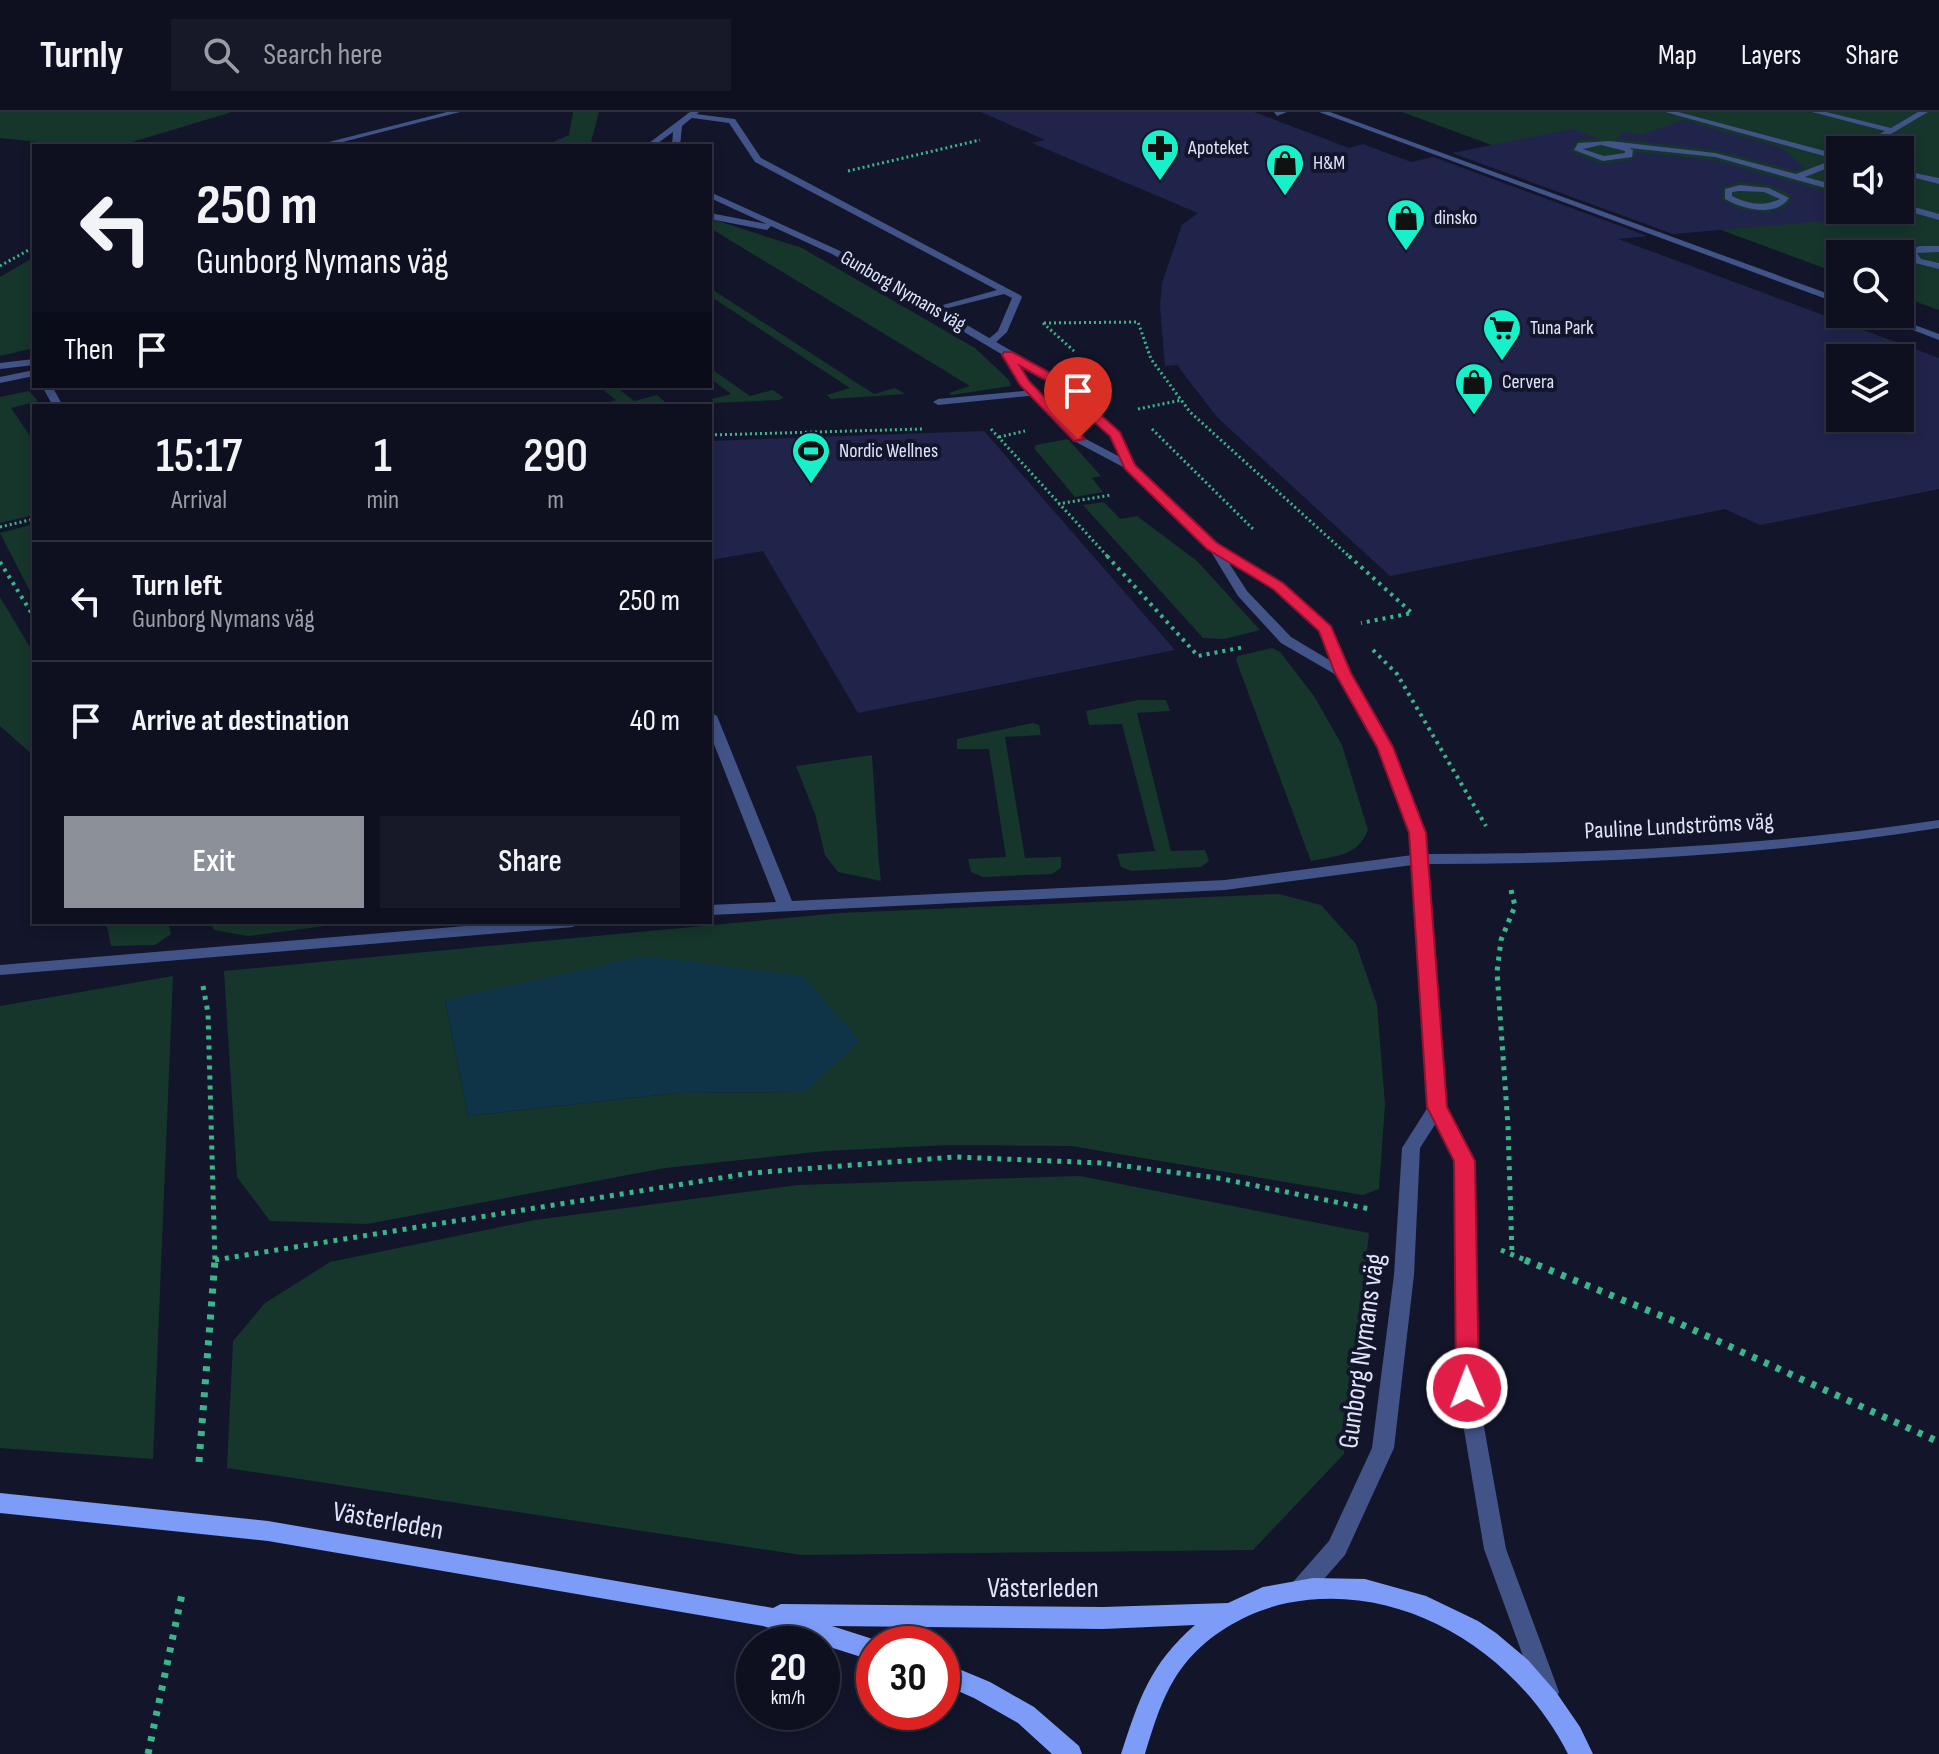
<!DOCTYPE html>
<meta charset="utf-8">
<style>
:root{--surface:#0e1020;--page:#171929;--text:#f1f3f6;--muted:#9b9da5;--line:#2e303e;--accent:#8c9099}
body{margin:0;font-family:"Sofia Sans Condensed",sans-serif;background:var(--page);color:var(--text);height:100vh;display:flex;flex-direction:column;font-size:30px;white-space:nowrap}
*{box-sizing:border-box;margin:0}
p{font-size:26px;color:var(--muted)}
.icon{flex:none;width:44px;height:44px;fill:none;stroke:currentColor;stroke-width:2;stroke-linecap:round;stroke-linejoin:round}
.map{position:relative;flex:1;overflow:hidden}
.drawer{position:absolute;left:32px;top:292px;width:680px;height:520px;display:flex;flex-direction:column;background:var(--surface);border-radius:0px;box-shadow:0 4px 12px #0003,0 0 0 2px var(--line)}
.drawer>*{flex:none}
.guide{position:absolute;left:32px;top:32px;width:680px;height:244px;border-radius:0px;box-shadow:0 4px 12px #0003,0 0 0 2px var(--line);background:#0e1020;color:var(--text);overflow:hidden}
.tools{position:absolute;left:1826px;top:24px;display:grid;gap:16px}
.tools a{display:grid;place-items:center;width:88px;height:88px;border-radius:0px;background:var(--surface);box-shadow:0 4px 12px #0003,0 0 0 2px var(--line);font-size:40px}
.speed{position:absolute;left:736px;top:1514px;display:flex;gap:16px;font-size:40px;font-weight:700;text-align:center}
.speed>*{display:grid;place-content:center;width:104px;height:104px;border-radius:50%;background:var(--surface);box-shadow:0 4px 12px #0003,0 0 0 2px var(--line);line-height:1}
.speed small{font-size:20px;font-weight:400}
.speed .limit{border:12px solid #d22;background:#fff;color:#111}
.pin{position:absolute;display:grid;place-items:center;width:68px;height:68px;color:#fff;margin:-82px -34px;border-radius:50% 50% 50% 0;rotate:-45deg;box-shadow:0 0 8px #0007}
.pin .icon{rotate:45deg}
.me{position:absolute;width:88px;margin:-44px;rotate:359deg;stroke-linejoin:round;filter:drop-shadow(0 0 6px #0008)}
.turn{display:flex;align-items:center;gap:28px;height:168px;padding:0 32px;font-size:36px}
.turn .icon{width:104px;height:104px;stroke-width:2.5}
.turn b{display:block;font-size:56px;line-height:68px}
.then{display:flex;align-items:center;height:76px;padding:0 32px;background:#0003;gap:16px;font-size:30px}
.eta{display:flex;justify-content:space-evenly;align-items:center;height:136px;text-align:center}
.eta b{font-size:48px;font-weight:600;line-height:56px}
.primary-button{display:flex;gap:16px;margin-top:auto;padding:16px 32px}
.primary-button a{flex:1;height:92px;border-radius:0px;background:var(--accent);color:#fff;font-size:32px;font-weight:600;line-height:92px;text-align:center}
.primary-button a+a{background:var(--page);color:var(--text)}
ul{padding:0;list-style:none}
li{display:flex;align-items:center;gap:24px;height:120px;padding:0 32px;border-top:2px solid var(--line)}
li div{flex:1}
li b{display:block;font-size:30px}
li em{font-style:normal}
header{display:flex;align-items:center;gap:48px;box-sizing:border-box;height:112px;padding:0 40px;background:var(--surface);border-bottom:2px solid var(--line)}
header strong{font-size:38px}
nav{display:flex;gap:44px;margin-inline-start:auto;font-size:28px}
.search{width:560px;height:72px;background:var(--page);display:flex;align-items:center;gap:20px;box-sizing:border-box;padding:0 28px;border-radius:0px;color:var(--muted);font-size:30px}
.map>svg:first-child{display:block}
.green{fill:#16352b;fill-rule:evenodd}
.water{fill:#0f3448}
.building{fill:#20244b;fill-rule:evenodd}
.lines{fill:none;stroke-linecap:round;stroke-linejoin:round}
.path-far3{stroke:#39b78b;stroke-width:3;stroke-dasharray:2 3;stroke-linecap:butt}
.path-far2{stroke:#39b78b;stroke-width:4;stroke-dasharray:3 5;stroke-linecap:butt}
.path-far1{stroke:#39b78b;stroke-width:5;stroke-dasharray:4 6;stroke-linecap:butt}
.path{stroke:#39b78b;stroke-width:7;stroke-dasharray:5 8;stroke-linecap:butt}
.lane{fill:#415387;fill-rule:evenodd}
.street{fill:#415387;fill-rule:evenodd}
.secondary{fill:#7c9cf7;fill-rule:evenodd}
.route{fill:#e11d48;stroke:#92132f;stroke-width:2}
.labels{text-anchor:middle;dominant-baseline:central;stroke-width:8;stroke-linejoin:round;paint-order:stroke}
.far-poi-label{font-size:20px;fill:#dfe4fd;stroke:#13162b;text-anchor:start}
.far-street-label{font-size:20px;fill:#dfe4fd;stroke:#13162b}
.street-label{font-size:24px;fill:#dfe4fd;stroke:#13162b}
.near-street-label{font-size:28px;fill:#dfe4fd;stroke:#13162b}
</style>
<header>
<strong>Turnly</strong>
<div class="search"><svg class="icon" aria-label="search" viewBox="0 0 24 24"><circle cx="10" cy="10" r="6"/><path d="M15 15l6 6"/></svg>Search here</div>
<nav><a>Map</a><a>Layers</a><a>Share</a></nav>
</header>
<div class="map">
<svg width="1939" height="1642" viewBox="0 0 1939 1642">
<rect width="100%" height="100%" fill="#13162b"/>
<path class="green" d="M 0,0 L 232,0 L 119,34 L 76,34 L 0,26 Z
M 573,0 L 599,0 L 591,30 L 594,34 L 544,34 L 569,23 Z
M 1402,0 L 1939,0 L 1939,198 L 1900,184 L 1900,142 L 1840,142 L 1840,162 ZM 1840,38 L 1900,38 L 1900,98 L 1840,98 Z
M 715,108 L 802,136 L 975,236 L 1008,267 L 1011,274 L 951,283 L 949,281 L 970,274 L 710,116 L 710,109 Z
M 34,145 L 34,236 L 0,244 L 0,165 Z
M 710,176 L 874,282 L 895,276 L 905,282 L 831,287 L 827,283 L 850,276 L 710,184 Z
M 710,256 L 750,284 L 773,278 L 784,286 L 779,288 L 713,291 L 712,287 L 731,282 L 710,266 Z
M 598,274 L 615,274 L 634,289 L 657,283 L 665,290 L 641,294 L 594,294 L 616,288 Z
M 29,279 L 38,289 L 11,296 L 34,330 L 34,403 L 0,411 L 0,285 Z
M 1068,327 L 1101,364 L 1092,366 L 1103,380 L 1075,385 L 1034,336 L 1036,333 Z
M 1104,390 L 1120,407 L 1137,404 L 1197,449 L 1260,518 L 1225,527 L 1203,526 L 1083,393 Z
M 34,412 L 34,487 L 0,421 Z
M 0,485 L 34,542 L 34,644 L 0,614 Z
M 1272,536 L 1280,540 L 1314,584 L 1342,633 L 1368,718 C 1358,744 1336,744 1311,749 L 1305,733 L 1236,548 L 1238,544 Z
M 1138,588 L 1166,588 L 1170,599 L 1137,601 L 1171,739 L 1205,738 L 1209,749 L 1201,755 L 1132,759 L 1121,755 L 1117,742 L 1155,739 L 1122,612 L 1089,613 L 1086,599 Z
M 1033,611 L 1039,613 L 1041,623 L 1005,625 L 1025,746 L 1061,745 L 1061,756 L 1052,762 L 983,765 L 971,760 L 968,747 L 1006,745 L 989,637 L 957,637 L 957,627 Z
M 872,643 L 879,751 L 881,769 L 838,760 L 825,743 L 815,702 L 796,654 Z
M 1279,782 L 1321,793 L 1356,832 L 1377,893 L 1385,992 L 1379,1077 L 1363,1083 L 1071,1034 L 949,1033 L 825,1039 L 665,1056 L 367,1112 L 270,1109 L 237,1065 L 224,859 L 840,801 ZM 445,889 L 804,980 L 678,981 L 468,1004 Z
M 106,810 L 168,810 L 171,822 L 155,833 L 111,834 Z
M 210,810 L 356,810 L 248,824 L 214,818 Z
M 173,864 L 153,1347 L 0,1336 L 0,894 Z
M 1080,1064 L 1369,1121 L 1344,1342 L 1253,1438 L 801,1443 L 227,1356 L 233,1229 L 265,1191 L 330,1150 L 535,1108 L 798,1073 Z"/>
<path class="water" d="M 645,844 L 803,864 L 860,929 L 805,980 L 678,981 L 468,1004 L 445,888 Z"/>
<path class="building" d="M 981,0 L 1254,0 L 1349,36 L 1363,32 L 1411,50 L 1433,45 L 1647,124 L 1618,127 L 1939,246 L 1939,377 L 1760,413 L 1725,397 L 1390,464 L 1217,305 L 1177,253 L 1165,254 L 1160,194 L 1162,171 L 1182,113 L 1198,101 L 1032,31 L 1045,28 ZM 1840,246 L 1900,246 L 1900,306 L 1840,306 Z
M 1683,8 L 1783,36 L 1804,56 L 1796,59 L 1715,38 L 1616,27 L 1624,20 L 1642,23 Z
M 1573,17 L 1599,27 L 1578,28 L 1571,39 L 1602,52 L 1632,48 L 1636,40 L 1714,48 L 1822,78 L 1846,107 L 1673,122 L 1452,41 ZM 1739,70 L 1770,73 L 1790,83 L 1791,88 L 1785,95 L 1768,101 L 1740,97 L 1722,87 L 1723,75 Z
M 984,319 L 1175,538 L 858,601 L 763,439 L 710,448 L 710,329 Z"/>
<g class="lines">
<path class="path-far3" d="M 848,59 L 980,28
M 0,154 L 34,135
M 1043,211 L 1074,239
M 1044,211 L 1138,210 L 1151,247 L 1190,300 L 1351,446
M 1138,297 L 1182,288
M 991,317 L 1109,446
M 1152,317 L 1253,417
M 710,323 L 922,317
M 999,325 L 1025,319
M 1058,392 L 1111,383
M 0,415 L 34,407"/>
<path class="path-far2" d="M 1107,444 L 1198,544 L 1244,535
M 1349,444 L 1412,501 L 1361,511
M 0,450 L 34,505
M 1373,538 L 1397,562 L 1486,714"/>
<path class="path-far1" d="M 1511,778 L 1515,794 L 1501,828 L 1497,860 L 1508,1014 L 1512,1143
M 203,874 L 208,901 L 215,1150
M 1501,1138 L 1530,1150
M 215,1148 L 751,1061 L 955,1045 L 1101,1051 L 1218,1066 L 1370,1097"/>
<path class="path" d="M 1525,1148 L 1674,1209 L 1939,1330
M 199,1350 L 215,1148
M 148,1642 L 182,1482"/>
<path class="lane" d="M 1274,0 L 1287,0 L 1277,4 Z
M 1319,0 L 1330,0 L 1840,186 L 1840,192 Z
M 1665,0 L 1678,0 L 1840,43 L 1840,51 L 1805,65 L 1840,74 L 1840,80 L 1715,45 L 1629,36 L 1633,38 L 1632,45 L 1603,49 L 1574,38 L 1578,31 L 1610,29 L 1715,41 L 1796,62 L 1835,47 ZM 1601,33 L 1625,39 L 1625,41 L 1604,44 L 1583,37 Z
M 1812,0 L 1826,0 L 1891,16 L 1918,0 L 1928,0 L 1864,38 L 1854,38 L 1885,19 Z
M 688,1 L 735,7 L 761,46 L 1020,183 L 1022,185 L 1007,220 L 994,232 L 985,230 L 998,219 L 1012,186 L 1004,182 L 932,200 L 932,196 L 997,178 L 755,50 L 729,11 L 685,5 Z
M 1900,58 L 1939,66 L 1939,72 L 1900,62 Z
M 1740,73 L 1769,76 L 1789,86 C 1776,106 1742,97 1725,87 L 1725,77 ZM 1740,79 L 1764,80 L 1780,87 C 1764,95 1748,92 1732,84 L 1732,80 Z
M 1900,91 L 1939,102 L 1939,108 L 1900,97 Z
M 1919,134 L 1939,134 L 1939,140 L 1917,141 L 1921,147 L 1939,151 L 1939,157 L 1915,151 L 1906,140 Z
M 1871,202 L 1885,202 L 1939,222 L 1939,228 Z
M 42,274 L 52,274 L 63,294 L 53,294 Z
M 1034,278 L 1038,279 L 1038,283 L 938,293 L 933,290 L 938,287 Z
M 710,600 L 717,604 L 792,789 L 1225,768 L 1420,742 L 1428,747 L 1420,752 L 1225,778 L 710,803 L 710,793 L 776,790 L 710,622 Z
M 512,810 L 581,810 L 573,815 L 0,863 L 0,853 Z"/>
<path class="street" d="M 447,0 L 460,0 L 327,34 L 313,34 Z
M 690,0 L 699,0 L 682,14 L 680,34 L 672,34 L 673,20 L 654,34 L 645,34 Z
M 710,80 L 838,138 L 1058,266 L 1120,320 L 1134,353 L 1216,431 L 1282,471 L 1330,514 L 1350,561 L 1392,635 L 1425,721 L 1427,742 C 1599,742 1769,734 1939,708 L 1939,716 C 1769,743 1599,752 1428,752 L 1446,995 L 1473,1049 L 1477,1276 L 1506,1437 L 1559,1580 L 1555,1588 L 1547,1591 L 1539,1588 L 1484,1437 L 1457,1276 L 1455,1049 L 1436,1011 L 1420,1036 L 1414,1163 L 1394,1336 L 1345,1443 L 1309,1484 L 1301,1487 L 1293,1484 L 1290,1477 L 1293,1470 L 1329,1429 L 1372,1336 L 1394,1163 L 1402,1036 L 1428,995 L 1411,721 L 1378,635 L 1338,564 L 1281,531 L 1238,484 L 1210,438 L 1125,356 L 1074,329 L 1020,273 L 1003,243 L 832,142 L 771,114 L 767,118 L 710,107 L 710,101 L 767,112 L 710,86 ZM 1018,251 L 1050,270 L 1111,323 L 1120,345 L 1082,325 L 1028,269 ZM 1227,448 L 1274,477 L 1319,519 L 1331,549 L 1291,525 L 1247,479 Z
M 34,247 L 34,253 L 0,257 L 0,251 Z
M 34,258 L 34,264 L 0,271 L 0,265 Z"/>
<path class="secondary" d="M 0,1381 L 268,1409 L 773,1496 L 781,1492 L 1103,1495 L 1228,1491 L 1263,1475 L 1313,1466 L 1365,1467 L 1426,1484 L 1478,1509 L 1496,1521 L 1528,1548 L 1556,1580 L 1580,1615 L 1593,1642 L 1568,1642 C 1516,1540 1403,1468 1287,1491 C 1250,1499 1213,1519 1188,1548 C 1165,1575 1155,1609 1145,1642 L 1121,1642 C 1139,1587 1150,1552 1195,1513 L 1103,1517 L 832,1514 L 882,1530 L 874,1532 L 874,1549 L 763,1514 L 268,1429 L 0,1401 Z
M 942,1550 L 990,1570 L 1034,1595 L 1079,1634 L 1082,1642 L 1052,1642 L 1018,1611 L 974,1586 L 942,1572 Z"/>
</g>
<path class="route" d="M 1004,240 L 1012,240 L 1058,265 L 1120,320 L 1135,353 L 1217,431 L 1283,471 L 1331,514 L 1351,561 L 1393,635 L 1426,721 L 1447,995 L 1475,1049 L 1479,1276 L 1476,1283 L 1467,1285 L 1459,1283 L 1456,1276 L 1454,1049 L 1427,995 L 1409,721 L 1377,635 L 1335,561 L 1319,519 L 1273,477 L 1207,437 L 1125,357 L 1110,324 L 1049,270 L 1020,254 L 1029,269 L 1085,327 L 1074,329 L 1020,273 L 1002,243 Z"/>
<defs>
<symbol id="pharmacy-pin" viewBox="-11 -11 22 30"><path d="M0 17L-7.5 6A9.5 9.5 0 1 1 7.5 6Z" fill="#17f1c9" stroke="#13162b"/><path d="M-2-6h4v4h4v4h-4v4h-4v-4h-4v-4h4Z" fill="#111"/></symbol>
<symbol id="shop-pin" viewBox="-11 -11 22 30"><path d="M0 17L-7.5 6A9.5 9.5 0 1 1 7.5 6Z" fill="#17f1c9" stroke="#13162b"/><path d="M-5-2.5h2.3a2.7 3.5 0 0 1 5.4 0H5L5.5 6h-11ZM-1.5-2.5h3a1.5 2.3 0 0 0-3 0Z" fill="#111"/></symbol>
<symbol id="supermarket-pin" viewBox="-11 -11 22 30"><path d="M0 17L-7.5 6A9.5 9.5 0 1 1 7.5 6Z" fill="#17f1c9" stroke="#13162b"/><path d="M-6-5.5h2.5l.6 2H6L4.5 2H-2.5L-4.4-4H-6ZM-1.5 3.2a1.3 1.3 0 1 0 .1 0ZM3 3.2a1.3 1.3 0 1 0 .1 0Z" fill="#111"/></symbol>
<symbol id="stadium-pin" viewBox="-11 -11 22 30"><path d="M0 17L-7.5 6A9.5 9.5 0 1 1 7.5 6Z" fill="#17f1c9" stroke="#13162b"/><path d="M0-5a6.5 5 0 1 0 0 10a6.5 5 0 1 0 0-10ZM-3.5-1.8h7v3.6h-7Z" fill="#111"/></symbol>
</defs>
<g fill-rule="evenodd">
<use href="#pharmacy-pin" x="1138" y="14" width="44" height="60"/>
<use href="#shop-pin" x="1263" y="29" width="44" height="60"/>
<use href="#shop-pin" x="1384" y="84" width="44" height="60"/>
<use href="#supermarket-pin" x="1480" y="194" width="44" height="60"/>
<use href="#shop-pin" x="1452" y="248" width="44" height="60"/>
<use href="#stadium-pin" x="789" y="317" width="44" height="60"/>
</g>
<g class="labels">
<g class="far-poi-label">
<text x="1188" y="36">Apoteket</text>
<text x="1313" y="51">H&amp;M</text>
<text x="1434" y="106">dinsko</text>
<text x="1530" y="216">Tuna Park</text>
<text x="1502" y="270">Cervera</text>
<text x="839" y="339">Nordic Wellnes</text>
</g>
<g class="far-street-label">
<text transform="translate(903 179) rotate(30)">Gunborg Nymans väg</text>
</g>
<g class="street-label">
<text transform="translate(1679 714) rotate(-3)">Pauline Lundströms väg</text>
</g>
<g class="near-street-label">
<text transform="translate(1362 1239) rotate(-82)">Gunborg Nymans väg</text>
<text transform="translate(388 1409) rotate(10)">Västerleden</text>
<text x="1043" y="1476">Västerleden</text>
</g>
</g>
</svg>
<div class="tools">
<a><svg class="icon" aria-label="sound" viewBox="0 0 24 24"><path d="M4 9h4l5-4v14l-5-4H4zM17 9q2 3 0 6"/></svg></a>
<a><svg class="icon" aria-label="search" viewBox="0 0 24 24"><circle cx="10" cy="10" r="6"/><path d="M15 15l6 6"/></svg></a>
<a><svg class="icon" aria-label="layers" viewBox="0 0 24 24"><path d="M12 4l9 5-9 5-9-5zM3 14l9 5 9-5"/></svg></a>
</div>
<div class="speed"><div>20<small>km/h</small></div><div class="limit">30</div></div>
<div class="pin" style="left:1078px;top:327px;background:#d93025"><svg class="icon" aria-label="arrive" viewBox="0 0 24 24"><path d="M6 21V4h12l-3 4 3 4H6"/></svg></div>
<svg class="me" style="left:1467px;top:1276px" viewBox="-20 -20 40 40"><circle r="17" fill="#e11d48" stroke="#fff" stroke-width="3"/><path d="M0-11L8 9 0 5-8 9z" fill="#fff"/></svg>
<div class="guide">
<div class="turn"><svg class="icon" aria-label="left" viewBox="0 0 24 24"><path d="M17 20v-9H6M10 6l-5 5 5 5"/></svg><div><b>250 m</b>Gunborg Nymans väg</div></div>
<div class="then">Then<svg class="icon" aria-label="arrive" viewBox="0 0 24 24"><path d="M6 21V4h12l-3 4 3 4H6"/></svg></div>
</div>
<section class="drawer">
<div class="eta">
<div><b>15:17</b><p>Arrival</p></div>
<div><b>1</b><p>min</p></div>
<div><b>290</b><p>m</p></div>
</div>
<ul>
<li><svg class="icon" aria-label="left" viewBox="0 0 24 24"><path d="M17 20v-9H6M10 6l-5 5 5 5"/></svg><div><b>Turn left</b><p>Gunborg Nymans väg</p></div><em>250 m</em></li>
<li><svg class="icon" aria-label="arrive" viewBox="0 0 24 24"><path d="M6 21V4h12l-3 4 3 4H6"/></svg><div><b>Arrive at destination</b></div><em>40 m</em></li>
</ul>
<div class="primary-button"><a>Exit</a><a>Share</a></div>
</section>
</div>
